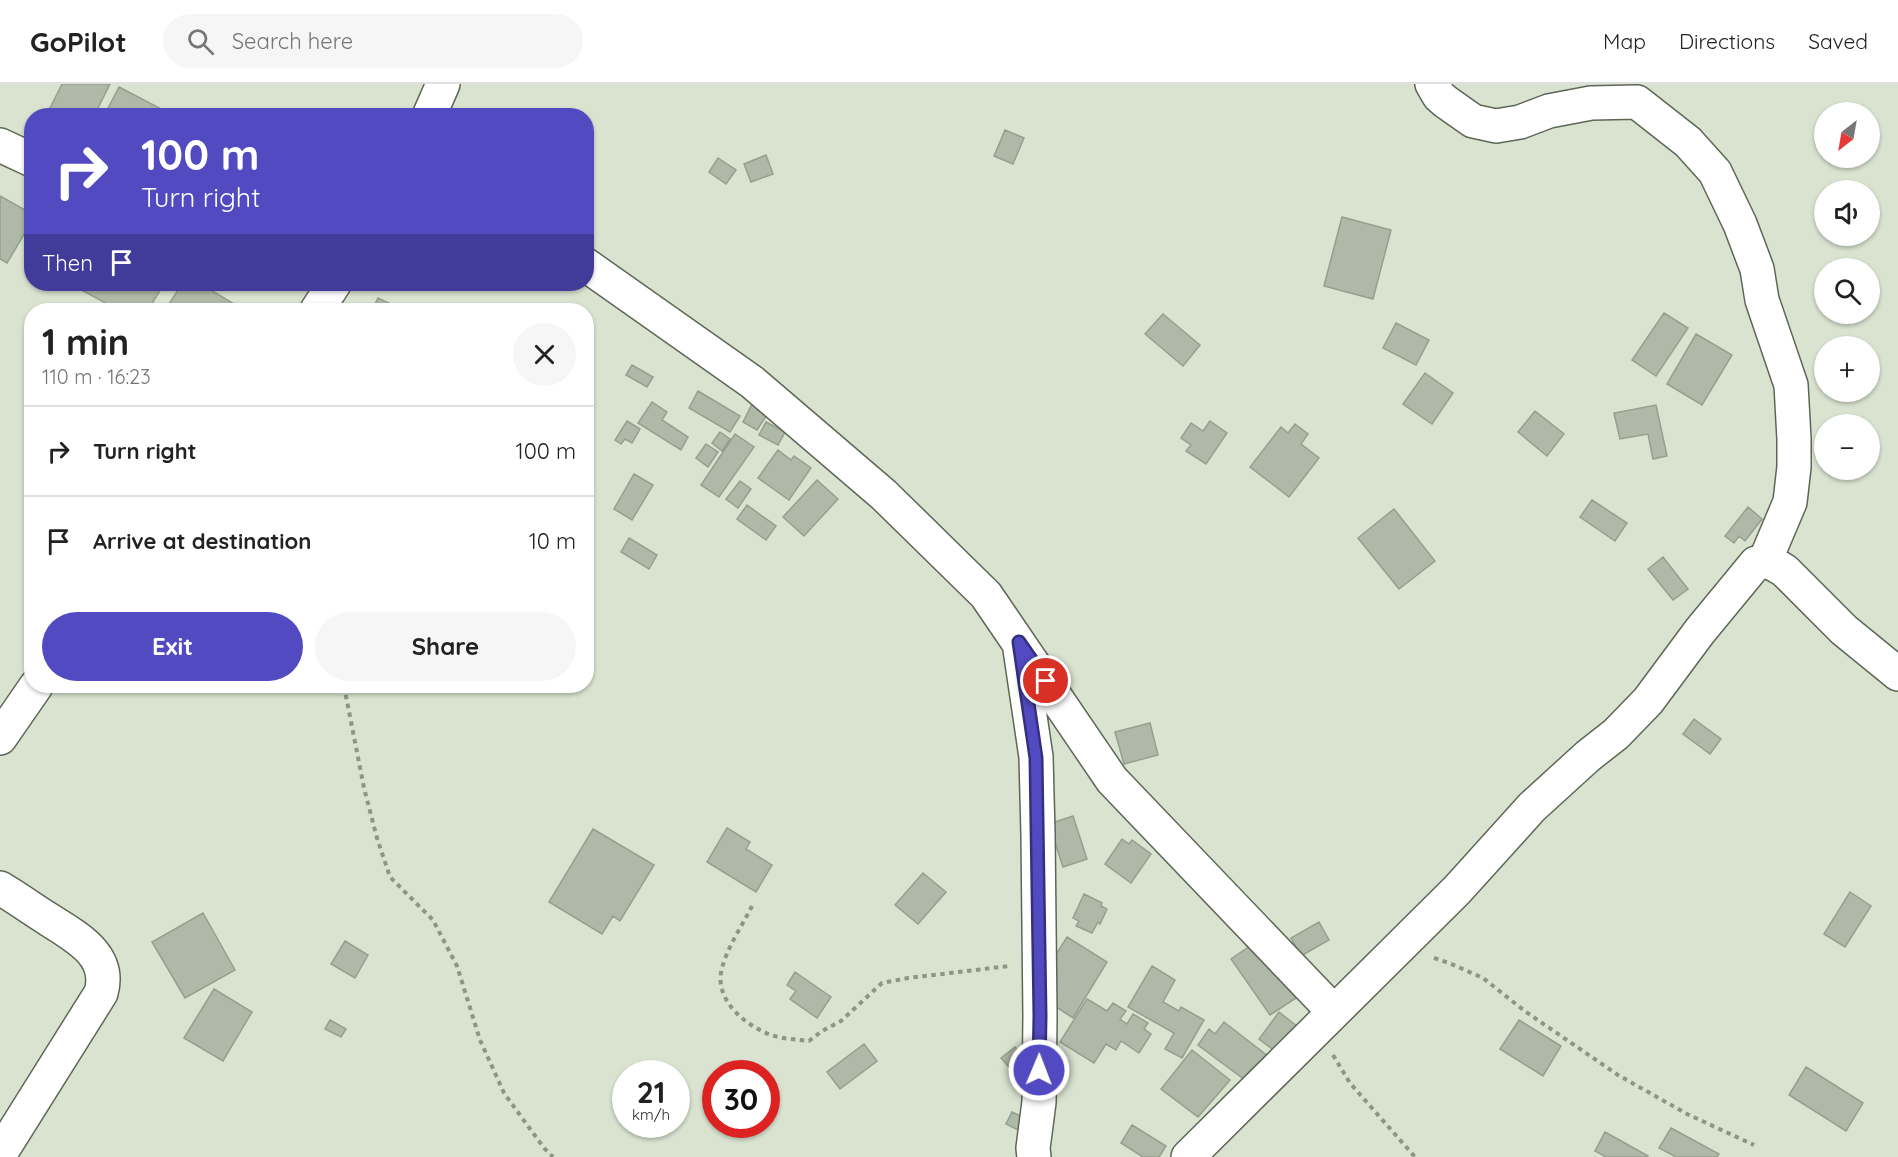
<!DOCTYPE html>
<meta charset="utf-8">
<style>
:root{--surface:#fff;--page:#f6f6f6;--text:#222;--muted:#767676;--line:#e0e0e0;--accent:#524ac1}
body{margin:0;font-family:Quicksand,sans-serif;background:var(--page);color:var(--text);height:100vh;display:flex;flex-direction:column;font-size:22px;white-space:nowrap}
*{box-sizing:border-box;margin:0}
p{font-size:20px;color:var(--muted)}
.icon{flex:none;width:33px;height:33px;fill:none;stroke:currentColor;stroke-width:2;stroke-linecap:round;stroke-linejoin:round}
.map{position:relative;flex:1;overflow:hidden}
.details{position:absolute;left:24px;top:219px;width:570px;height:390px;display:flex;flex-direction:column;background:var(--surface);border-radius:24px;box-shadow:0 2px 4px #0004}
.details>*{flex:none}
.top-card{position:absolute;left:24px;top:24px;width:570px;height:183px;border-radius:24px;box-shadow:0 2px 4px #0004;background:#524ac1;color:#fff;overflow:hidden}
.needle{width:39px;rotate:211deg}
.fabs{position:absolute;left:1814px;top:18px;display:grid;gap:12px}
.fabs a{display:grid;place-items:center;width:66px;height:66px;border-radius:50%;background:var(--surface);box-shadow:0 2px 4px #0004;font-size:30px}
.speed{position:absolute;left:612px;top:976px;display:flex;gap:12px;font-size:30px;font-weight:700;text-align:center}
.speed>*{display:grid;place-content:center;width:78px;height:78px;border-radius:50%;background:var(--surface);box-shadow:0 2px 4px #0004;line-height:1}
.speed small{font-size:15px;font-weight:400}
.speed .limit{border:9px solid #d22;background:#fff;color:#111}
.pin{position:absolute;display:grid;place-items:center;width:51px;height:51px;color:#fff;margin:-26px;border:3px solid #fff;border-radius:50%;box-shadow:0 2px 6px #0007}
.me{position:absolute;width:66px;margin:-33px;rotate:1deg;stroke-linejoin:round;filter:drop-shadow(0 0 4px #0008)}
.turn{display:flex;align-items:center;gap:21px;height:126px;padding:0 18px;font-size:27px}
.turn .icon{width:78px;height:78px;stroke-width:2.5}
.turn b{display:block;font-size:42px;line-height:51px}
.then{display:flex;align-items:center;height:57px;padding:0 18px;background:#0003;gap:12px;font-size:22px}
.round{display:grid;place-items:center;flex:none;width:63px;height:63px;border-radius:32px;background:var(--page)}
.head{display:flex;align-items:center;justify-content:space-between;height:102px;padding:0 18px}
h1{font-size:36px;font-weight:800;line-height:45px}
.primary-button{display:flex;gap:12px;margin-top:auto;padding:12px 18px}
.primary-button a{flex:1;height:69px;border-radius:36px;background:var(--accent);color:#fff;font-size:24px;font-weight:800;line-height:69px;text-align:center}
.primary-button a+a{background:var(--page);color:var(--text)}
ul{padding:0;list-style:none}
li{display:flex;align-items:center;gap:18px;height:90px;padding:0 18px;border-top:2px solid var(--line)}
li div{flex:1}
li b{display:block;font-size:22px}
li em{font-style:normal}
header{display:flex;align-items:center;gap:36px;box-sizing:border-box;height:84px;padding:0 30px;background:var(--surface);border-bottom:2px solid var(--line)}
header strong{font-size:28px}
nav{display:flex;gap:33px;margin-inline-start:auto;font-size:21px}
.search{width:420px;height:54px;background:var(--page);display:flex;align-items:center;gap:15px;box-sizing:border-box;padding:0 21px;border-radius:33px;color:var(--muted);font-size:22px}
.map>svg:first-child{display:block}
.building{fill:#afb9a7;stroke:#969f8d;stroke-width:1.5}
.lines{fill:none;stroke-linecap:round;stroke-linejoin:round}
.minor-casing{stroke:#5e6756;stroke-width:36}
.path{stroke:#8e9587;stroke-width:4;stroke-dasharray:4.5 4.5;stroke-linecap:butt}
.minor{stroke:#fff;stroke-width:33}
.route-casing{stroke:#35307d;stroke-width:15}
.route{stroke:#524ac1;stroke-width:10}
</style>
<header>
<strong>GoPilot</strong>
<div class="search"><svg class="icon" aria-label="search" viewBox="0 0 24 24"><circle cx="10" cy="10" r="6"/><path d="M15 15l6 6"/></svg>Search here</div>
<nav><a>Map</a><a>Directions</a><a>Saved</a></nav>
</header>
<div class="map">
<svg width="1898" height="1073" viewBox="0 0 1898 1073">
<rect width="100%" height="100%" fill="#d9e3d0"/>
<path class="building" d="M 62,0 L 110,0 L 94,32 L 46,32 Z
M 119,3 L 169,29 L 168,32 L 104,32 Z
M 1005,46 L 1024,54 L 1013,80 L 994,72 Z
M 766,71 L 773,90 L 751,98 L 744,80 Z
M 718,74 L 736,86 L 726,100 L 709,88 Z
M 0,112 L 32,130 L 32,137 L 7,179 L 0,175 Z
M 1342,133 L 1391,146 L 1373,215 L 1324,202 Z
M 81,200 L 164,200 L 148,226 L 118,226 L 78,204 Z
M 182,200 L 201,200 L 239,223 L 237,226 L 165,226 Z
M 378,214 L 403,226 L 372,226 Z
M 1664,229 L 1688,244 L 1656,292 L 1632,276 Z
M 1163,230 L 1200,261 L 1183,282 L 1145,250 Z
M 1396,239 L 1429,256 L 1416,281 L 1383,264 Z
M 1696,250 L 1732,271 L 1702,321 L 1667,300 Z
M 632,281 L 653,293 L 647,303 L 626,291 Z
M 1425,289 L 1453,309 L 1432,340 L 1403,320 Z
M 698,307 L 740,332 L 730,348 L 689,324 Z
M 756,312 L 772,323 L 757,346 L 743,338 Z
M 652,318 L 667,328 L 662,336 L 688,353 L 681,366 L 638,339 Z
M 1656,321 L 1667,372 L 1653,375 L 1648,350 L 1620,355 L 1614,329 Z
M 1535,327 L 1564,350 L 1547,372 L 1518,348 Z
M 627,337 L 640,345 L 632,359 L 625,355 L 621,360 L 615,356 Z
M 1210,337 L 1227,349 L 1206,380 L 1186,367 L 1191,361 L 1181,354 L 1191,339 L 1203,347 Z
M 766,338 L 785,348 L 778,361 L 759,351 Z
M 1295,340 L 1308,350 L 1301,360 L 1319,374 L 1289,413 L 1250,383 L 1281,343 L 1288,349 Z
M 720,348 L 730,355 L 722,367 L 712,359 Z
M 735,350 L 754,363 L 719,413 L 701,401 Z
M 706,360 L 718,368 L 708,383 L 696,374 Z
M 778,366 L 791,376 L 794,372 L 811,384 L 789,416 L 758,394 Z
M 634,390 L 653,401 L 632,436 L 614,425 Z
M 817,396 L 838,415 L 804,452 L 783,433 Z
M 740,397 L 751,405 L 738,424 L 726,415 Z
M 1592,416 L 1627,439 L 1615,457 L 1580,433 Z
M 747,421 L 776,442 L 766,456 L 737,435 Z
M 1748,423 L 1762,435 L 1745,457 L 1739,452 L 1734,459 L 1725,452 Z
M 1394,425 L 1435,477 L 1399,505 L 1358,454 Z
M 629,454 L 657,471 L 649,485 L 621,468 Z
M 1663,473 L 1688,505 L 1673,516 L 1648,485 Z
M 1694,635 L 1721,655 L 1710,670 L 1683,650 Z
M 1150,639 L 1158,671 L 1124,680 L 1115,648 Z
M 1073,732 L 1087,775 L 1063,783 L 1049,740 Z
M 727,744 L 750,758 L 746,765 L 772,781 L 756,808 L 707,778 Z
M 593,745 L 654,781 L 620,837 L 613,832 L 602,850 L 549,818 Z
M 1122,755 L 1129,760 L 1132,756 L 1151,770 L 1131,799 L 1105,780 Z
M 923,789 L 946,808 L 918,840 L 895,821 Z
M 1850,808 L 1871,822 L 1845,863 L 1824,850 Z
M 1084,810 L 1102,819 L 1101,822 L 1107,825 L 1100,840 L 1098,838 L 1092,849 L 1076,842 L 1079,837 L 1073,834 Z
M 203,829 L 235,886 L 185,914 L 152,858 Z
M 1319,838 L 1329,856 L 1301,872 L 1291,854 Z
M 1067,853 L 1107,878 L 1073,934 L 1047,917 L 1040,896 Z
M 345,857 L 368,871 L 355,894 L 331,880 Z
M 1256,858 L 1296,914 L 1270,931 L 1231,875 Z
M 1152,882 L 1175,896 L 1163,918 L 1179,927 L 1181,923 L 1204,936 L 1182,974 L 1165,965 L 1174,949 L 1128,923 Z
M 795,888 L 831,913 L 817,934 L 790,915 L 796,907 L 787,901 Z
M 214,905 L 252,928 L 223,977 L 184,954 Z
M 1087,915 L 1107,927 L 1113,919 L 1126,927 L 1120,935 L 1127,940 L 1133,930 L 1148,939 L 1144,945 L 1151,950 L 1139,969 L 1121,957 L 1116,966 L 1106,960 L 1094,979 L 1060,958 Z
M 1279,928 L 1303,947 L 1283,973 L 1259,955 Z
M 330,936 L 346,945 L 341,953 L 325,945 Z
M 1519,936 L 1561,962 L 1543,992 L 1500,965 Z
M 1224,938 L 1273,976 L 1253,1002 L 1198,961 L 1209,945 L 1215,950 Z
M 864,960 L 877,977 L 840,1005 L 827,988 Z
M 1015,963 L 1037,989 L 1024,1000 L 1001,974 Z
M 1192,966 L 1230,996 L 1198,1033 L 1161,1005 Z
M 1806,983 L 1863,1019 L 1846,1047 L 1789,1011 Z
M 1012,1028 L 1035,1039 L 1028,1051 L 1006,1040 Z
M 1132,1041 L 1166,1062 L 1159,1073 L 1143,1073 L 1121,1059 Z
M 1671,1044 L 1719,1070 L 1717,1073 L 1676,1073 L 1659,1064 Z
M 1605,1048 L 1648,1072 L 1647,1073 L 1606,1073 L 1595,1067 Z"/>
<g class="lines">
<defs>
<path id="minor" d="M 1432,0 L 1439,12 L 1446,18 L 1473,37 L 1496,42 L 1520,38 L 1549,27 L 1591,19 L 1637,18 L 1688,58 L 1715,88 L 1740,140 L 1757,185 L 1762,216 L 1791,301 L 1794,355 L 1794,383 L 1790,418 L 1765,477
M 429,32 L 443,0
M 0,61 L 32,76
M 586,181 L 752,298 L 884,411 L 986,511 L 1112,696 L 1334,928
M 317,226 L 334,200
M 1020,565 L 1036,673 L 1038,750 L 1040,932 L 1039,1018 L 1033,1064 L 1034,1073
M 0,654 L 36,602
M 0,804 C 17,814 32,825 48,835 C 76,853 112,871 101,909 L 0,1070
M 1188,1073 L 1457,806 L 1532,723 L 1588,672 L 1616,650 L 1648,617 L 1700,547 L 1756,479 C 1769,476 1774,480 1785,487 L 1844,546 L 1898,590"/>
</defs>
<use href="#minor" class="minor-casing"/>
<path class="path" d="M 344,602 L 364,704 L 377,754 L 390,793 L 433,836 L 457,882 L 480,956 L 504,1009 L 544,1064 L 553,1073
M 752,822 C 742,842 728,862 722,884 C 714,913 740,937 764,948 C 778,955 794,955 809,957 L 822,947 L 841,937 L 882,899 L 908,894 L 1009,882
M 1434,874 L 1449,879 L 1483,894 L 1526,928 L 1618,991 L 1687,1030 L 1754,1061
M 1333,971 L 1350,999 L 1415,1073"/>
<use href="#minor" class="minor"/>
</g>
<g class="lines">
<defs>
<path id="route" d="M 1039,986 L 1040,932 L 1036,674 L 1019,558 L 1046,597"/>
</defs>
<use href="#route" class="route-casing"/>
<use href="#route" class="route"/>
</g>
</svg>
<div class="fabs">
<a><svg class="needle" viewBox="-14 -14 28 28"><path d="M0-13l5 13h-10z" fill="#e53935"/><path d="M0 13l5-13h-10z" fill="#767676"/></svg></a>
<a><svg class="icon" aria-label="sound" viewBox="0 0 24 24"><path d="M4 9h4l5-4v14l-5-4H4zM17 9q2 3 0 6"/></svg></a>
<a><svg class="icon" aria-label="search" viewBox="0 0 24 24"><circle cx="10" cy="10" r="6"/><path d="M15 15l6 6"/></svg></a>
<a>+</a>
<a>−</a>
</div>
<div class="speed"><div>21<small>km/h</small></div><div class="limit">30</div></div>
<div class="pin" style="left:1046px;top:597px;background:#d93025"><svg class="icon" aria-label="arrive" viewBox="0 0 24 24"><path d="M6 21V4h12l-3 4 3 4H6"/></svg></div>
<svg class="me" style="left:1039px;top:986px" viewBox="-20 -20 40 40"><circle r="17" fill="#524ac1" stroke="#fff" stroke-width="3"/><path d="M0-11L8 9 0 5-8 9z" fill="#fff"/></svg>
<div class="top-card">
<div class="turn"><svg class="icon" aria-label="right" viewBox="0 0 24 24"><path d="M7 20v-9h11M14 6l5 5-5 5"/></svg><div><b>100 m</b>Turn right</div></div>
<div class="then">Then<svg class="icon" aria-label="arrive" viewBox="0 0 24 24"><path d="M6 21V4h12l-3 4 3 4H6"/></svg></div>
</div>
<section class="details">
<div class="head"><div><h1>1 min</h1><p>110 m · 16:23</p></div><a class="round"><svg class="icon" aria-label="close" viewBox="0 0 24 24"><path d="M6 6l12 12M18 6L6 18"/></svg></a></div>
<ul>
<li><svg class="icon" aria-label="right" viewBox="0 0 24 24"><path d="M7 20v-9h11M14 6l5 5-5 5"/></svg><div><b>Turn right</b></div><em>100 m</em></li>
<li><svg class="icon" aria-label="arrive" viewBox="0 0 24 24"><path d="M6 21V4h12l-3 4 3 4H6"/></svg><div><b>Arrive at destination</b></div><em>10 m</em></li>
</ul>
<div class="primary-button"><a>Exit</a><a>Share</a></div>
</section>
</div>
